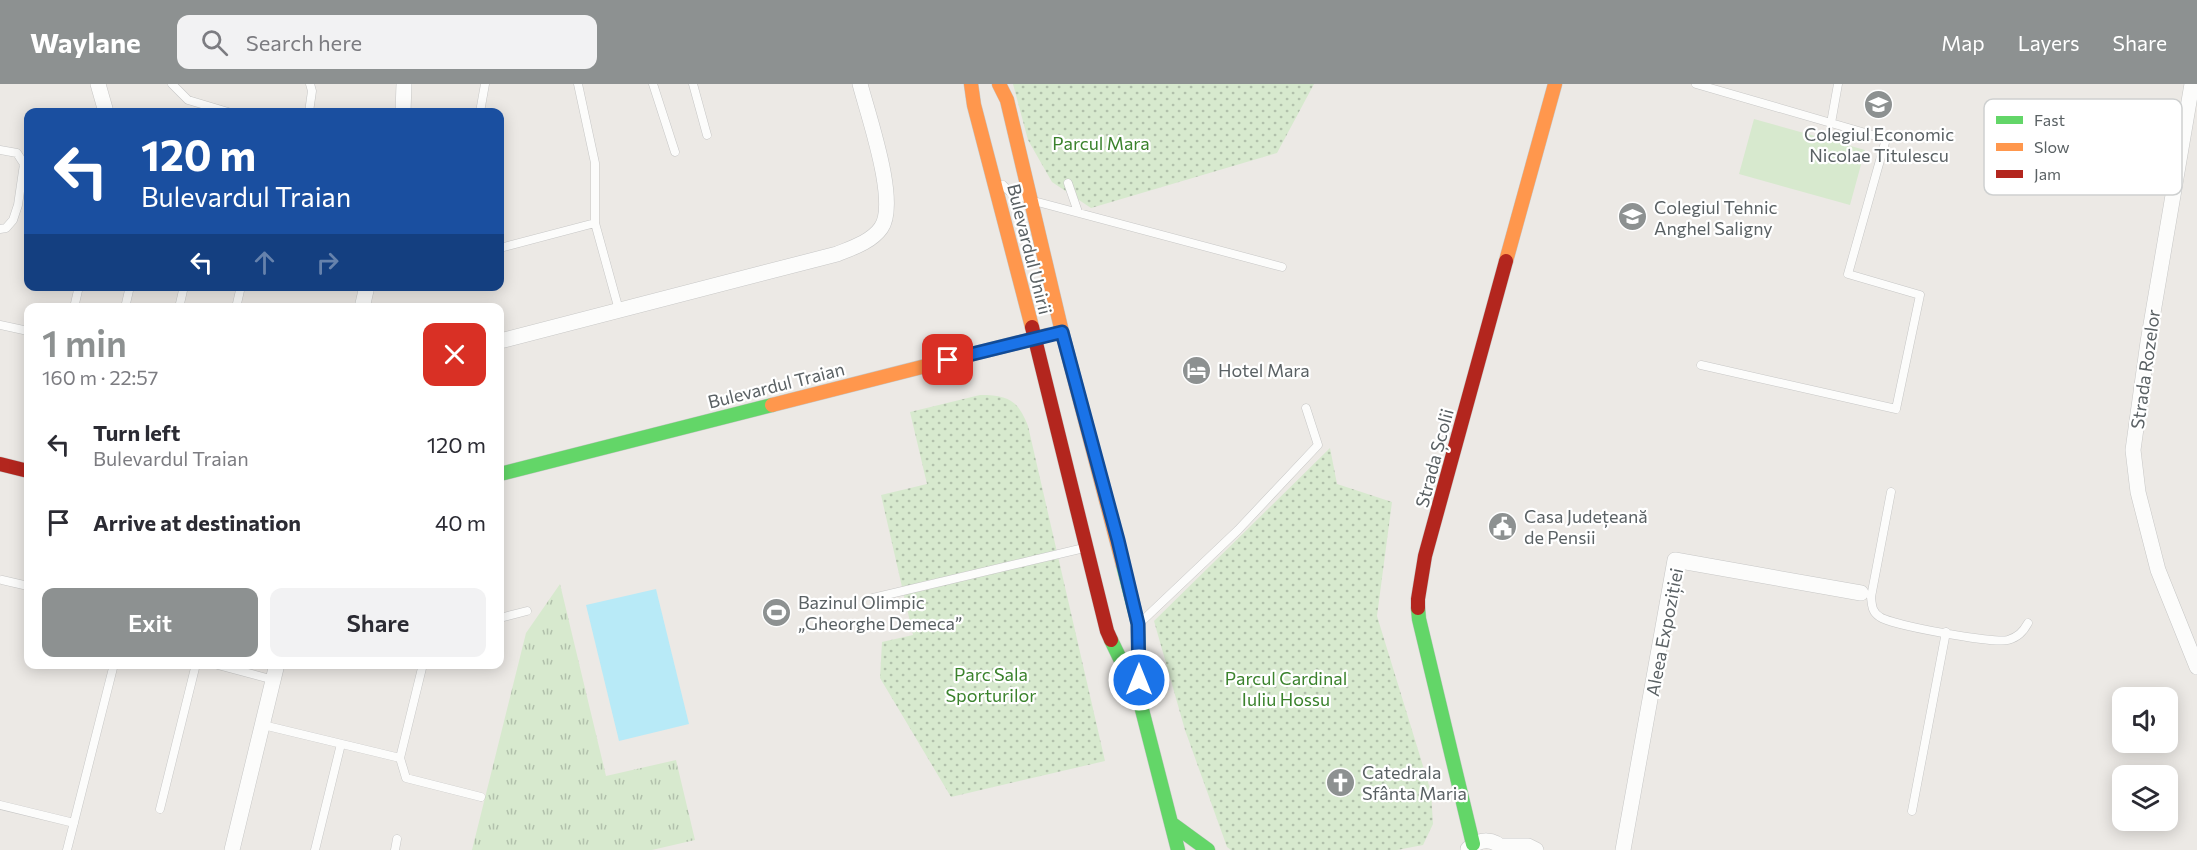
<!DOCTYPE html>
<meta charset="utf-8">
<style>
:root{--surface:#fff;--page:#f2f2f3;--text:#2b2b33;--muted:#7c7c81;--accent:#8d9191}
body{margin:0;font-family:Commissioner,sans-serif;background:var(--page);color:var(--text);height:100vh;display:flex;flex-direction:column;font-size:22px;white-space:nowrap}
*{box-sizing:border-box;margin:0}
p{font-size:20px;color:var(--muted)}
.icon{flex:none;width:33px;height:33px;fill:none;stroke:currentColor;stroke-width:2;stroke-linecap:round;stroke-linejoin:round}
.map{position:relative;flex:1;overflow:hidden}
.panel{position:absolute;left:24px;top:219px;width:480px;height:366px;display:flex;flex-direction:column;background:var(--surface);border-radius:12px;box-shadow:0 3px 15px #0003}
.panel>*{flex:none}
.guide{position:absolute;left:24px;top:24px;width:480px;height:183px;border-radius:12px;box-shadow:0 3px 15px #0003;background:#1a4fa0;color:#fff;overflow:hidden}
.tools{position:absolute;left:2112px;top:603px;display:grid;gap:12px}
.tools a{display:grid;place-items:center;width:66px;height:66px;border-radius:12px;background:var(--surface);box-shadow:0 3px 15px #0003;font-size:30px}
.pin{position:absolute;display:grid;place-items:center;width:51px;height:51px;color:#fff;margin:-26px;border-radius:12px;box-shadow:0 3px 9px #0006}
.me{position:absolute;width:66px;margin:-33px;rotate:0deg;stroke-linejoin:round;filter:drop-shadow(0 0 4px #0008)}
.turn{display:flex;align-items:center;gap:21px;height:126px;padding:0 18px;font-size:27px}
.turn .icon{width:78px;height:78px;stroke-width:2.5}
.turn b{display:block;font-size:42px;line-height:51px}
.lanes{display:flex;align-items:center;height:57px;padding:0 18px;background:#0003;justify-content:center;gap:30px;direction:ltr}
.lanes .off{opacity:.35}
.round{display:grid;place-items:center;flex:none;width:63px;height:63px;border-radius:12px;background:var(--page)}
.overview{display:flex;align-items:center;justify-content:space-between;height:102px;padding:0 18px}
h1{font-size:36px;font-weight:600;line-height:45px;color:var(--accent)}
.action{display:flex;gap:12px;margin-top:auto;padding:12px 18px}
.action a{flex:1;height:69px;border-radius:12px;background:var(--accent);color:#fff;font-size:24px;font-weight:600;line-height:69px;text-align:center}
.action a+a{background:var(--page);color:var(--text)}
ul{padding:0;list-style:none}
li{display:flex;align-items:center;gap:18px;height:78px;padding:0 18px}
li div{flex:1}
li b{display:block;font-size:22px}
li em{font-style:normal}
header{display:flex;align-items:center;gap:36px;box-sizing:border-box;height:84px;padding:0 30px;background:var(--accent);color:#fff}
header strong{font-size:28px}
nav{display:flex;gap:33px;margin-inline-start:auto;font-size:21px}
.search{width:420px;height:54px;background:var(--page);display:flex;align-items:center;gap:15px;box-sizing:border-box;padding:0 21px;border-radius:12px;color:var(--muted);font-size:22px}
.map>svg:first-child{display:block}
.grass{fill:url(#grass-tufts)}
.park{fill:url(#park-dots)}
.pitch{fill:#d7e9ce}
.water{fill:#b8eaf7}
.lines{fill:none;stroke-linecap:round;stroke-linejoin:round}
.lane-casing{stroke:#c7c7c6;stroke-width:9}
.street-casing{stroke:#c7c7c6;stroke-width:16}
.fast-casing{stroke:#c6c7c6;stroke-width:15}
.slow-casing{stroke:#c6c7c6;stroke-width:15}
.jam-casing{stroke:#c6c7c6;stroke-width:15}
.lane{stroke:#fcfcfb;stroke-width:8}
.street{stroke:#fcfcfb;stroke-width:15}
.fast{stroke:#63d668;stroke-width:14}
.slow{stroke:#ff974d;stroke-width:14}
.jam{stroke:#b3261e;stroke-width:14}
.route-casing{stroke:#114b97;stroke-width:15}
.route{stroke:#1a73e8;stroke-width:10}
.labels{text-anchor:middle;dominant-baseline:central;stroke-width:4.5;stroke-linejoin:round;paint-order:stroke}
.poi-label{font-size:18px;fill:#5a6164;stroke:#fff;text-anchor:start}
.park-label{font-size:18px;fill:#3a822c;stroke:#fff}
.street-label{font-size:18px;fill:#5a6164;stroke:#fff}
.key{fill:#fff;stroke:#ced0d0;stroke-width:1.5}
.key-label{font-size:16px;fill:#5a6164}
</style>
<header>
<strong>Waylane</strong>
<div class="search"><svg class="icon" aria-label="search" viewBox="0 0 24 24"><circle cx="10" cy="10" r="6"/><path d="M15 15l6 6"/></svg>Search here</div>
<nav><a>Map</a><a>Layers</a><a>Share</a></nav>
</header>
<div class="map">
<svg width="2197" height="766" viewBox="0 0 2197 766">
<defs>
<pattern id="grass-tufts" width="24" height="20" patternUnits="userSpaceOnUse" patternTransform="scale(1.5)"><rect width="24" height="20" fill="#d7e9ce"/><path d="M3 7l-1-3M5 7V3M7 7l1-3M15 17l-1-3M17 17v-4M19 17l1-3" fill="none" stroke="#b1c0ab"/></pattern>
<pattern id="park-dots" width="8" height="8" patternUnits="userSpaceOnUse" patternTransform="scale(1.5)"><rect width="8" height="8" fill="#d7e9ce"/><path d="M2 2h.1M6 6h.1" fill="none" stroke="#b1c0ab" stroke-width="1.8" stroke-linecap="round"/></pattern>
</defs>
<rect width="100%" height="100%" fill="#ece9e5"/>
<path class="grass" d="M 560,500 L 606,692 L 676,676 L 695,756 L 652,766 L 472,766 L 526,549 Z"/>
<path class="park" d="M 1013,0 L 1314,0 L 1277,69 L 1091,124 L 1052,98 L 1028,56 Z
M 980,311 C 1008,311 1018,316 1028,342 L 1105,677 L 951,713 L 880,594 L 882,558 L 913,551 L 881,411 L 927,400 L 910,328 Z
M 1330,364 L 1337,400 L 1392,418 L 1377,532 L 1431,708 L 1433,740 L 1423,761 L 1397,766 L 1231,766 L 1227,763 L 1185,646 L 1154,537 Z"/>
<path class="pitch" d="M 1754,35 L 1865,66 L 1850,121 L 1739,90 Z"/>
<path class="water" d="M 656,505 L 689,640 L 619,657 L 586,521 Z"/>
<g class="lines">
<defs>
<path id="lane" d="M 172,0 L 188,16 L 228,28
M 578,0 L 595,79 L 595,139 L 619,226
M 653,0 L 675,68
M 693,0 L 707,51
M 1696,0 L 1831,39
M 309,28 L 312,7 L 310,0
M 480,28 L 485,0
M 0,66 L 17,69 L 24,80 L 18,121 L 13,136 L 6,144 L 0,145
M 1068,99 L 1078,128
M 1003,101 L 1009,107 L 1030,116 L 1282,183
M 500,164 L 595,139
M 74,224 L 79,202
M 125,224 L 130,202
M 179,224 L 184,202
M 236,224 L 241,202
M 0,241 L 28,247
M 1701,281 L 1896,325 L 1920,211 L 1848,190 L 1886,55 L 1831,39 L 1838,0
M 1891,408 L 1871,513 C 1872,522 1872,528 1880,533 C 1891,541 1995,560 2008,556 C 2018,553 2023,548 2028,539
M 2,496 L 28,502
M 873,514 L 1084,464
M 500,534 L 527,527
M 1141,538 L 1238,446 L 1318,361 L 1306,324
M 214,580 L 274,596
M 263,641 L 400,674 L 423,580
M 400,674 L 406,694 L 481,713
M 0,721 L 74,739
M 160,725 L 196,580
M 1912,727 L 1946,548
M 67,766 L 114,580
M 315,766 L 341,660
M 395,766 L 397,755"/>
<path id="street" d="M 98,0 L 106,28
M 2192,0 L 2148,258 L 2133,366 L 2138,408 L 2158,486 L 2197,583
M 403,28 L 404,0
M 362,224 L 367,202
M 500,257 L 837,170 C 852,164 871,158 881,144 C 899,119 868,31 860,0
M 1501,762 L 1528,762 L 1536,766
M 1468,765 C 1480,754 1494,754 1504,766
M 232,766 L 277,580
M 1623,766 L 1675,476 L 1861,509"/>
<path id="fast" d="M 500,390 L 772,321
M 1123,481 L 1138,540 L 1139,607
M 1418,524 L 1419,535 L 1473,760
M 1111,556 L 1139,614 L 1178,766
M 1171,739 L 1208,766"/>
<path id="slow" d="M 971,0 L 974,21 L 1032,243
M 999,0 L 1007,16 L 1062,248 L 1123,481
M 1506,177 L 1555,0
M 772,321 L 1048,251"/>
<path id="jam" d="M 1032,243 L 1107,547 L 1111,556
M 0,380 L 28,387
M 1418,524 L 1418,515 L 1425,472 L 1506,177"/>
</defs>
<use href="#lane" class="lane-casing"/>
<use href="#street" class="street-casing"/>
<use href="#fast" class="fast-casing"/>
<use href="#slow" class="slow-casing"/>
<use href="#jam" class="jam-casing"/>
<use href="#lane" class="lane"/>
<use href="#street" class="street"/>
<use href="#fast" class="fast"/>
<use href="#slow" class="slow"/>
<use href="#jam" class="jam"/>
</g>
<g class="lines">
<defs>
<path id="route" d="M 948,276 L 1062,248 L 1118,456 L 1138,540 L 1139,596"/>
</defs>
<use href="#route" class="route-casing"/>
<use href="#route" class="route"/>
</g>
<defs>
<symbol id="university-disc" viewBox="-11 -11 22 22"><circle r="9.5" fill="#8d9191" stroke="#fff"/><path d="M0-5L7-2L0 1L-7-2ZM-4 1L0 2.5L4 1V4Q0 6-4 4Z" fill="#fff"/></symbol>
<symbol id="hotel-disc" viewBox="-11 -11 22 22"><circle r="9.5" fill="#8d9191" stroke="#fff"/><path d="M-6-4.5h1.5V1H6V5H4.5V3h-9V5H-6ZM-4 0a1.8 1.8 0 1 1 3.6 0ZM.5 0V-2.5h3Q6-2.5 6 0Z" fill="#fff"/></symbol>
<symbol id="civic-disc" viewBox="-11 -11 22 22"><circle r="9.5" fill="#8d9191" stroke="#fff"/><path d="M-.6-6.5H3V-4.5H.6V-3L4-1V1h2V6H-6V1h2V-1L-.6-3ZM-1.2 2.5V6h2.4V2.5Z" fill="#fff"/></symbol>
<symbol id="stadium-disc" viewBox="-11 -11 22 22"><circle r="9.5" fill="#8d9191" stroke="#fff"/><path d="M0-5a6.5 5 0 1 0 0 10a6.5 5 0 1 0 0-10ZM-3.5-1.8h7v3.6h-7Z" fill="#fff"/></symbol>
<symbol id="church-disc" viewBox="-11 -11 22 22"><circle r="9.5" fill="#8d9191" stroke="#fff"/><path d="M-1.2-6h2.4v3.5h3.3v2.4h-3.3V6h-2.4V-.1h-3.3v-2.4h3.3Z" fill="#fff"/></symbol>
</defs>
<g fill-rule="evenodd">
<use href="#university-disc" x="1862" y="4" width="33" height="33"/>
<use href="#university-disc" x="1616" y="116" width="33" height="33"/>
<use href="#hotel-disc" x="1180" y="270" width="33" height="33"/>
<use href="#civic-disc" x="1486" y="426" width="33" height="33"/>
<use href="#stadium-disc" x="760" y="512" width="33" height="33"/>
<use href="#church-disc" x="1324" y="682" width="33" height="33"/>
</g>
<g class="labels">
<g class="poi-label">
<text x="1879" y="50" text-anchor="middle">Colegiul Economic<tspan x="1879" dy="21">Nicolae Titulescu</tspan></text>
<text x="1654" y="123">Colegiul Tehnic<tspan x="1654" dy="21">Anghel Saligny</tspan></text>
<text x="1218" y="286">Hotel Mara</text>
<text x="1524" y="432">Casa Județeană<tspan x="1524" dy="21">de Pensii</tspan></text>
<text x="798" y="518">Bazinul Olimpic<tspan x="798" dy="21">„Gheorghe Demeca”</tspan></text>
<text x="1362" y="688">Catedrala<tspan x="1362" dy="21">Sfânta Maria</tspan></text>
</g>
<g class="park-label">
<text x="1101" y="59">Parcul Mara</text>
<text x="991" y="590">Parc Sala<tspan x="991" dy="21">Sporturilor</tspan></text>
<text x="1286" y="594">Parcul Cardinal<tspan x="1286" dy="21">Iuliu Hossu</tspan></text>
</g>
<g class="street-label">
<text transform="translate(1030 165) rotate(76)">Bulevardul Unirii</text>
<text transform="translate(2145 285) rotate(-82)">Strada Rozelor</text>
<text transform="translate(776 301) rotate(-14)">Bulevardul Traian</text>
<text transform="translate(1434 374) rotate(-75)">Strada Școlii</text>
<text transform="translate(1664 548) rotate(-79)">Aleea Expoziției</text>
</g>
</g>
<rect x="1984" y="15" width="198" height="96" rx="9" class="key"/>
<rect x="1996" y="32" width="27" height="8" fill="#63d668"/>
<rect x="1996" y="59" width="27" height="8" fill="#ff974d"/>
<rect x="1996" y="86" width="27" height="8" fill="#b3261e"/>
<g class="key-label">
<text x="2034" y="42">Fast</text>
<text x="2034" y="69">Slow</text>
<text x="2034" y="96">Jam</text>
</g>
</svg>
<div class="tools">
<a><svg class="icon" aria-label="sound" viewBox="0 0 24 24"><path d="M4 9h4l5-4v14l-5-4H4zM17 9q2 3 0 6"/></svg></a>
<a><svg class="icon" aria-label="layers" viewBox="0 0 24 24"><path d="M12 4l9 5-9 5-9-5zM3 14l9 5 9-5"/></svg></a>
</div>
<div class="pin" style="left:948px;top:276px;background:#d93025"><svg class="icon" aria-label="arrive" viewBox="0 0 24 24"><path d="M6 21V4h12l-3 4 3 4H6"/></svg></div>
<svg class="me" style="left:1139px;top:596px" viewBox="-20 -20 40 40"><circle r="17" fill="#1a73e8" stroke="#fff" stroke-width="3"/><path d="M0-11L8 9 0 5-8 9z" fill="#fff"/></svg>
<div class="guide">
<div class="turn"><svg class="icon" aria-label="left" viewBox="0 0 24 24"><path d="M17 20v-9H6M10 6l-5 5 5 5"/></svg><div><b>120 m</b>Bulevardul Traian</div></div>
<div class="lanes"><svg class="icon" aria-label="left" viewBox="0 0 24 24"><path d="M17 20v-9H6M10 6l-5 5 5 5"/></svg><svg class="icon off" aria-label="ahead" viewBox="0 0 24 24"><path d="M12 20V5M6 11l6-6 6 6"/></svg><svg class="icon off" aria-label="right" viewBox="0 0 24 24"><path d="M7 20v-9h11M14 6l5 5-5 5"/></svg></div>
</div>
<section class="panel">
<div class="overview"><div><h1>1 min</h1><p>160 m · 22:57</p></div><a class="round" style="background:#d93025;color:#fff"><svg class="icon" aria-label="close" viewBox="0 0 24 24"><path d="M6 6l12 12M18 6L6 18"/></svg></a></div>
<ul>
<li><svg class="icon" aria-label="left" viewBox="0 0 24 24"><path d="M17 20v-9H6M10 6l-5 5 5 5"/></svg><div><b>Turn left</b><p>Bulevardul Traian</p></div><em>120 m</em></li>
<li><svg class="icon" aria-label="arrive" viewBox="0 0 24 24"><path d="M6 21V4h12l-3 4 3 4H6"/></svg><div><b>Arrive at destination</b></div><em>40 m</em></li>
</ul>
<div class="action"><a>Exit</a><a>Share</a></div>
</section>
</div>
